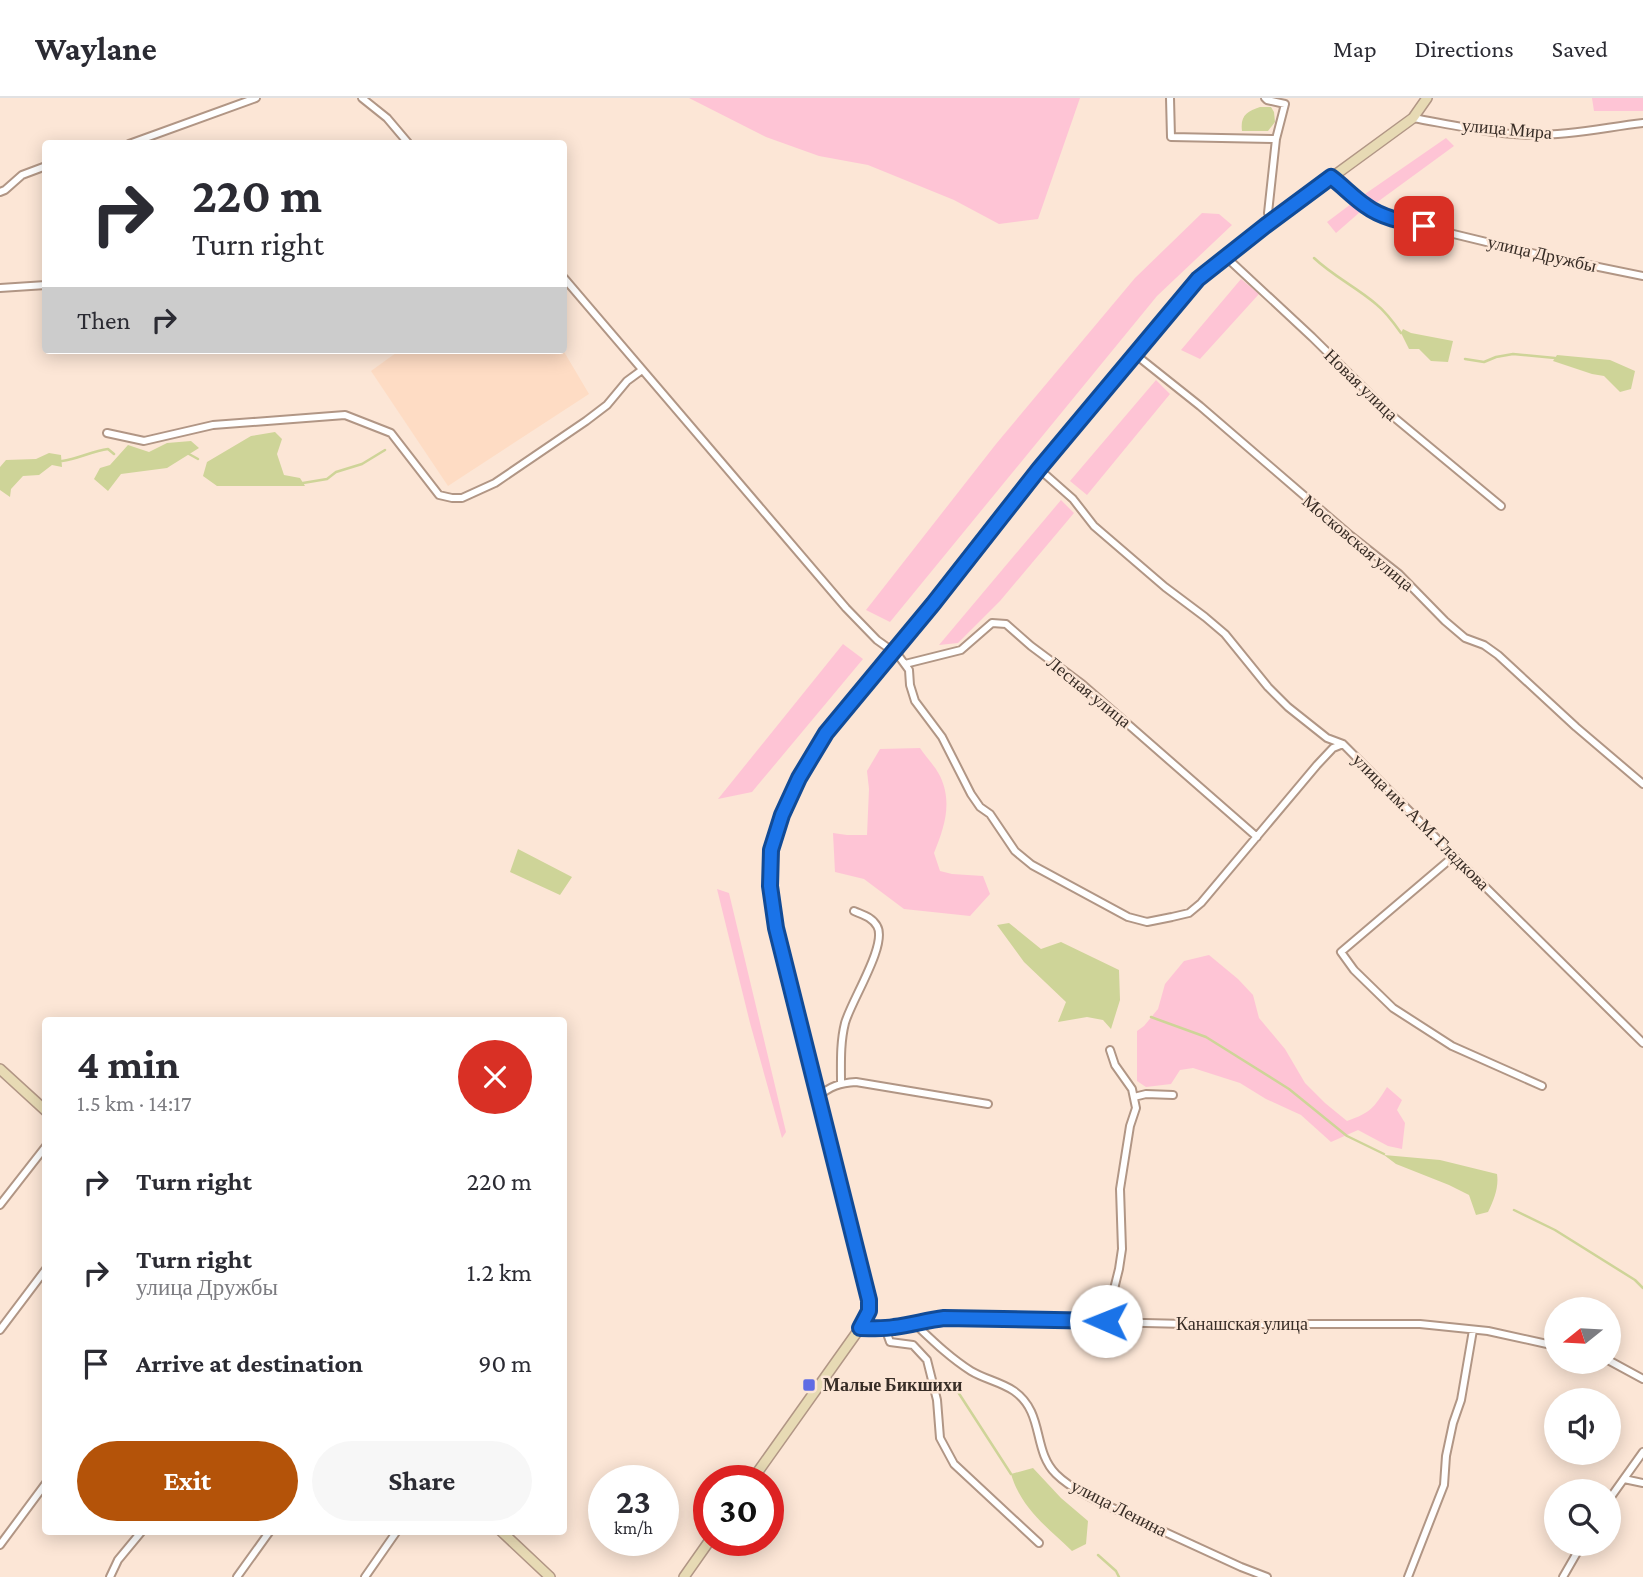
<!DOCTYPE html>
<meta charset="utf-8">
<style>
:root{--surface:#fff;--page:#f7f7f7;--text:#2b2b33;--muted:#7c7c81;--line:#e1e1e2;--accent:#b45309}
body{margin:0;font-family:"Crimson Pro",serif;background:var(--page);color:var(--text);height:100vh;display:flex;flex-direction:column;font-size:26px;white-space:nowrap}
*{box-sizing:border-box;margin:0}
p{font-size:23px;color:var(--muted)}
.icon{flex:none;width:38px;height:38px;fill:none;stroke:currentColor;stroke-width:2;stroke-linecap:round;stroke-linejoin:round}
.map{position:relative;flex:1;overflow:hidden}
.details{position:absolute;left:42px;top:919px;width:525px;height:518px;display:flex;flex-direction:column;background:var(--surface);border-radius:7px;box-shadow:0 4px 18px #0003}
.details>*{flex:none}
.guide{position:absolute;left:42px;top:42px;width:525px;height:214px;border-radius:7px;box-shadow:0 4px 18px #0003;background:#fff;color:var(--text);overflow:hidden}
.needle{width:46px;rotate:252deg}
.controls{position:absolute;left:1544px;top:1199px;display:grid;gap:14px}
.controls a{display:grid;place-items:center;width:77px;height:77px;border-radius:50%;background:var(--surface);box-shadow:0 4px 18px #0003;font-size:35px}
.speed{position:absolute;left:588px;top:1367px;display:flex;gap:14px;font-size:35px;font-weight:700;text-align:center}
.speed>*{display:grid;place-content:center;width:91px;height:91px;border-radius:50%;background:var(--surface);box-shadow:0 4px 18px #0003;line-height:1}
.speed small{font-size:18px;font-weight:400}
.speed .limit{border:10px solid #d22;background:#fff;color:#111}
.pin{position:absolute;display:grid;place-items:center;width:60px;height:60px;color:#fff;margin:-30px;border-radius:14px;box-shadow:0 4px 10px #0006}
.me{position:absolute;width:77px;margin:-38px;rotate:271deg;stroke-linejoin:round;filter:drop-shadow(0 0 5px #0008)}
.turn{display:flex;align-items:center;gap:24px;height:147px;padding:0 35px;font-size:32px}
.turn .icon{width:91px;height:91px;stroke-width:2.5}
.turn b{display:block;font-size:49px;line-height:60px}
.then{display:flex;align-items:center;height:66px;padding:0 35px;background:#0003;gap:14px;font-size:26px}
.round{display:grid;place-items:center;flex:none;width:74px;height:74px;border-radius:37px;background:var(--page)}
.summary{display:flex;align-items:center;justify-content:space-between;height:119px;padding:0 35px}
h1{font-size:42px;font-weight:700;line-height:52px}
.cta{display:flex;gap:14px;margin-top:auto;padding:14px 35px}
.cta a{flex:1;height:80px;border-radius:42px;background:var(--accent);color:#fff;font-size:28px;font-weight:700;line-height:80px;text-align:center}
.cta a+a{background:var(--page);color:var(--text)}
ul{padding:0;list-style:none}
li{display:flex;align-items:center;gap:21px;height:91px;padding:0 35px}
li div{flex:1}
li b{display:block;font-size:26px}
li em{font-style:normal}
header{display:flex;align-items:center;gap:42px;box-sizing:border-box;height:98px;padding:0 35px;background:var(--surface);border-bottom:2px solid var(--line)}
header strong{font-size:33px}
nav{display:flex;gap:38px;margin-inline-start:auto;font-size:24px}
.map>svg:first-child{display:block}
.built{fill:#fedcc4}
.green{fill:#fec4d5}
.water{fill:#ced498}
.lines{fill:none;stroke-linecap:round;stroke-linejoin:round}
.stream{stroke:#ced498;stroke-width:2.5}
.street-casing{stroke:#b19685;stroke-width:10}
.secondary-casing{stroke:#b19685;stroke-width:12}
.street{stroke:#fff;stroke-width:6}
.secondary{stroke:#e7dab4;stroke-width:9}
.route-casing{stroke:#114b97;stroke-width:18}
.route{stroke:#1a73e8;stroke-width:12}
.poi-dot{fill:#5f6ce4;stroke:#fce6d6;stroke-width:2.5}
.labels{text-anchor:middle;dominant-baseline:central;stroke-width:5;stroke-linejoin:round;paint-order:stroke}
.street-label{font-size:18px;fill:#382d26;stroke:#fce6d6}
.poi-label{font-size:18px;font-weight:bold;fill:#382d26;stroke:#fce6d6;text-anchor:start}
</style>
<header>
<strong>Waylane</strong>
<nav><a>Map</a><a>Directions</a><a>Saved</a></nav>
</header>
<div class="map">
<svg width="1643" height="1479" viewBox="0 0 1643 1479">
<rect width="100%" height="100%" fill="#fce6d6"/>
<path class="built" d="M 400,252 L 563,252 L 589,296 L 448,388 L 371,273 Z"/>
<path class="green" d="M 689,0 L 1080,0 L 1038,121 L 999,126 L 954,102 L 868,67 L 819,58 L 766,39 Z
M 1592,0 L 1643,0 L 1643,13 L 1594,13 Z
M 1446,40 L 1454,48 L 1376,105 L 1365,96 Z
M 1351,106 L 1360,114 L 1336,135 L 1327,124 Z
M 1202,115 L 1219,116 L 1232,127 L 1157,198 L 890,524 L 866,512 L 996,346 L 1135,180 Z
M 1241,181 L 1259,196 L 1200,261 L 1181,252 Z
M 1156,282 L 1170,296 L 1087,397 L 1070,383 Z
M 1061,402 L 1074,415 L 1000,503 L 958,545 L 939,547 Z
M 843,546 L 863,561 L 752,694 L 718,701 Z
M 920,650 C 926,659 935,668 940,678 C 953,705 944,730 934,755 L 940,773 L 952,776 L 983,778 L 990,796 L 970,818 L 904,811 L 864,781 L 835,774 L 833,735 L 847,737 L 867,737 L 869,691 L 867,673 L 880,651 Z
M 717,791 L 729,795 L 786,1034 L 782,1040 L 750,925 Z
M 1209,857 L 1238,881 L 1253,897 L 1259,920 L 1285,951 L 1305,985 L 1325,1005 L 1347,1023 C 1370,1015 1374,1010 1387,989 L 1402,1002 L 1397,1012 L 1405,1025 L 1402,1051 L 1388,1048 L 1358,1032 L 1331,1044 L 1301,1017 L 1266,1001 L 1240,985 L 1193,970 L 1180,972 L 1171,986 L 1146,989 L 1137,983 L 1137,933 L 1144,928 L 1158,911 L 1165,886 L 1184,863 Z"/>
<path class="water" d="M 1260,9 L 1271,9 L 1274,14 L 1275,24 L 1268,33 L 1242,33 C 1240,18 1247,13 1260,9 Z
M 1403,231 L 1411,235 L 1453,243 L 1448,264 L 1431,263 L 1419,251 L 1409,251 L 1401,235 Z
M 1557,257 L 1610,262 L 1635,273 L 1631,291 L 1620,294 L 1604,278 L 1592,276 L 1553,263 Z
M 275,334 L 282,341 L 277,356 L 284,377 L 300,380 L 305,388 L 217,388 L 203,378 L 207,364 L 251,338 Z
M 191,343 L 199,350 L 167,370 L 121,376 L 108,393 L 94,381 L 100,370 L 110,367 L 128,347 L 149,354 L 167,345 Z
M 49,355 L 61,357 L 62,369 L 52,367 L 39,377 L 23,378 L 11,391 L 10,399 L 0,392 L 0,369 L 6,362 L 36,361 Z
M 518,751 L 572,779 L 560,797 L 510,774 Z
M 1009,825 L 1041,851 L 1061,844 L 1119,872 L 1120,902 L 1111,931 L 1103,922 L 1087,919 L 1058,924 L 1066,904 L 1024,864 L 997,827 Z
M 1384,1057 L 1440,1062 L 1497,1076 C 1499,1089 1494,1102 1488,1114 L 1476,1117 L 1469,1097 L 1449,1087 L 1396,1066 Z
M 1033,1370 L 1061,1400 L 1088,1423 L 1086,1446 L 1072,1453 C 1047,1429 1021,1410 1011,1376 Z"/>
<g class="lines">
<path class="stream" d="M 1314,160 C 1333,178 1356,189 1376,206 C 1386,214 1394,225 1401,235
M 1465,261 L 1484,264 L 1496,259 L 1513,256 L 1555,260
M 189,356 L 198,361
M 62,363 C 78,361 92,353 108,351 L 114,356
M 303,385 L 327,381 L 336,374 L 362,366 L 385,352
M 1151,919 L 1206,939 L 1289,991 L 1347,1038 L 1384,1056
M 1514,1112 L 1555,1132 L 1635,1182 L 1643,1190
M 958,1294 L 1011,1376
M 1098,1457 L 1116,1473 L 1119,1479"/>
<defs>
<path id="street" d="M 362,0 L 387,20 L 409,46
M 1170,0 L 1171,39 L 1276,41 L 1268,115 L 1272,123
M 1265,0 L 1267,2 L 1285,6 L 1276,41
M 1413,20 C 1453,27 1495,37 1536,37 C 1572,37 1608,29 1643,25
M 129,46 L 256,0
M 1331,79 L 1366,108 L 1377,115 L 1404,124 L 1540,157 L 1643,178
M 0,94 L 5,92 L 22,77 L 46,68
M 1226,159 L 1312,239 L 1390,316 L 1501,408
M 564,180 L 846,510 L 877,542 L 898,557 L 909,572 L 910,587 L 915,603 L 942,639 L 971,696 L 980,709 L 990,716 L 1015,753 L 1032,767 L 1128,819 L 1147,824 L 1172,819 L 1189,815 L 1201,805 L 1317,667 L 1333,650 L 1343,646
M 0,190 L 46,187
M 1136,257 L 1200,308 L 1351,438 L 1399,476 L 1445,523 L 1465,540 L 1484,547 L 1498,557 L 1576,629 L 1643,686
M 107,335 L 144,343 L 213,327 L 345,317 L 391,335 L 439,397 L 452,400 L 462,400 L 495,385 L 586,323 L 607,307 L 627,283 L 642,272
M 1039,371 L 1073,401 L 1094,428 L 1165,489 L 1205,519 L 1225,536 L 1268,589 L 1288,609 L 1327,640 L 1343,646 L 1454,758 L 1643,945
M 905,566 L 961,552 L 992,525 L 1006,526 L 1031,548 L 1082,586 L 1257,739
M 1454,758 L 1341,854 L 1354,872 L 1393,910 L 1452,948 L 1542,988
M 841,985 C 841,965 840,945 845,925 C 851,903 888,846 877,828 C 872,819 863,817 854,813
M 818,999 C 830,988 840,985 856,984 L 988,1006
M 1134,999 L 1146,996 L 1173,997
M 0,1107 L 46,1048
M 1106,1223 L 1119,1171 L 1122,1151 L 1120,1091 L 1130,1028 L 1136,1010 L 1132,991 L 1115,967 L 1110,952
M 914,1225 C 932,1242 949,1259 971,1273 C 984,1281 1001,1284 1014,1293 C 1045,1315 1032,1352 1056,1376 C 1074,1394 1107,1407 1130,1418 C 1167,1435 1204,1452 1241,1469 L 1267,1479
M 860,1230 C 872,1230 883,1231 894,1229 C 911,1227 927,1222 944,1220 L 1185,1226 L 1420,1226 L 1488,1233 L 1556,1248
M 885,1230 L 890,1244 L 913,1247 L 927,1262 L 937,1302 L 940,1340 L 954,1366 L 1039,1445
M 0,1232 L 46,1171
M 1608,1262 L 1643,1281
M 1624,1381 L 1643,1385
M 1608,1403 L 1643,1354
M 0,1447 L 46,1385
M 110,1479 L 118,1462 L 142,1433
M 237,1479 L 270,1433
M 365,1479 L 397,1433
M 1408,1479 L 1444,1387 L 1446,1358 L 1453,1325 L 1461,1302 L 1473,1232
M 1563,1479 L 1582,1446"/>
<path id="secondary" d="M 0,971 L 46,1013
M 752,1382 L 860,1230 L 869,1213 L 869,1202 L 776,830 L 770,788 L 771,752 L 782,717 L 799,680 L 826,635 L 933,506 L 1039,371 L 1198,181 L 1272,123 L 1413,20 L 1427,0
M 501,1433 L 550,1479
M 684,1479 L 710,1442"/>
</defs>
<use href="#street" class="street-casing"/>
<use href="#secondary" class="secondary-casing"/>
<use href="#street" class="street"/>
<use href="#secondary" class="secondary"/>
</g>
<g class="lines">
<defs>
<path id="route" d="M 1106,1223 L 944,1220 C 927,1222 911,1227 894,1229 C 883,1231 872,1230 860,1230 L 869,1213 L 869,1202 L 776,830 L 770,788 L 771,752 L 782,717 L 799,680 L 826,635 L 933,506 L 1039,371 L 1198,181 L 1265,128 L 1331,79 C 1343,88 1353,99 1366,108 C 1382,120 1404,124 1424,128"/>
</defs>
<use href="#route" class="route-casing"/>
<use href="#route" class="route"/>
</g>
<rect class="poi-dot" x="802" y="1280" width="14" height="14" rx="3.5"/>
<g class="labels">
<g class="street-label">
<text transform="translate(1507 31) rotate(5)">улица Мира</text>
<text transform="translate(1542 156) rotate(13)">улица Дружбы</text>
<text transform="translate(1361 287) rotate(44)">Новая улица</text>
<text transform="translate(1358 445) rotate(40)">Московская улица</text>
<text transform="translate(1089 594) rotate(39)">Лесная улица</text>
<text transform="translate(1421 724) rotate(45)">улица им. А.М. Гладкова</text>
<text x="1242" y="1226">Канашская улица</text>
<text transform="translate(1119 1410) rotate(27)">улица Ленина</text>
</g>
<g class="poi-label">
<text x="823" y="1287">Малые Бикшихи</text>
</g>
</g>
</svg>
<div class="controls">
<a><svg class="needle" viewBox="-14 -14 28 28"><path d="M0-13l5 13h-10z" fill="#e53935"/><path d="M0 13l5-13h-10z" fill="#7c7c81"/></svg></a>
<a><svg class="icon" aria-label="sound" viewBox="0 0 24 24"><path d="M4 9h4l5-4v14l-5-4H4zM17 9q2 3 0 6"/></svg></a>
<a><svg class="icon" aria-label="search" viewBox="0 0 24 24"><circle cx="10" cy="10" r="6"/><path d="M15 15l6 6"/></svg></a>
</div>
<div class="speed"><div>23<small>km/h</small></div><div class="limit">30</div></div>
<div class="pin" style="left:1424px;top:128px;background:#d93025"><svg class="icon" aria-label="arrive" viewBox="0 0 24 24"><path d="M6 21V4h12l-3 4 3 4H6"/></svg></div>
<svg class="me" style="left:1106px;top:1223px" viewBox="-20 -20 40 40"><circle r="19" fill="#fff"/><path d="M0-13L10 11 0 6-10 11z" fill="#1a73e8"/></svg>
<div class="guide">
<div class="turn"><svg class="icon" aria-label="right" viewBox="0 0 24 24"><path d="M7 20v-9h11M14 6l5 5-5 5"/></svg><div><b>220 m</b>Turn right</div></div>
<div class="then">Then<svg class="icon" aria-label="right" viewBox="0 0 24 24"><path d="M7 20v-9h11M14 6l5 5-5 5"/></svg></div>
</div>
<section class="details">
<div class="summary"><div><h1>4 min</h1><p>1.5 km · 14:17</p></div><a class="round" style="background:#d93025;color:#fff"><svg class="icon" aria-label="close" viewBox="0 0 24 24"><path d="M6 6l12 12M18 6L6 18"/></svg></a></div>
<ul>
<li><svg class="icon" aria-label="right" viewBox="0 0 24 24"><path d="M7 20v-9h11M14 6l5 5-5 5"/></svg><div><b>Turn right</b></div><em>220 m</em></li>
<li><svg class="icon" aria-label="right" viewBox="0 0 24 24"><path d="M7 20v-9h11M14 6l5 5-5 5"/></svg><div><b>Turn right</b><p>улица Дружбы</p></div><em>1.2 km</em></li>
<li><svg class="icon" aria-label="arrive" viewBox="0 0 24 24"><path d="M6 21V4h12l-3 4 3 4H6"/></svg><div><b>Arrive at destination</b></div><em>90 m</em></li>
</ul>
<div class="cta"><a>Exit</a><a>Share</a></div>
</section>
</div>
